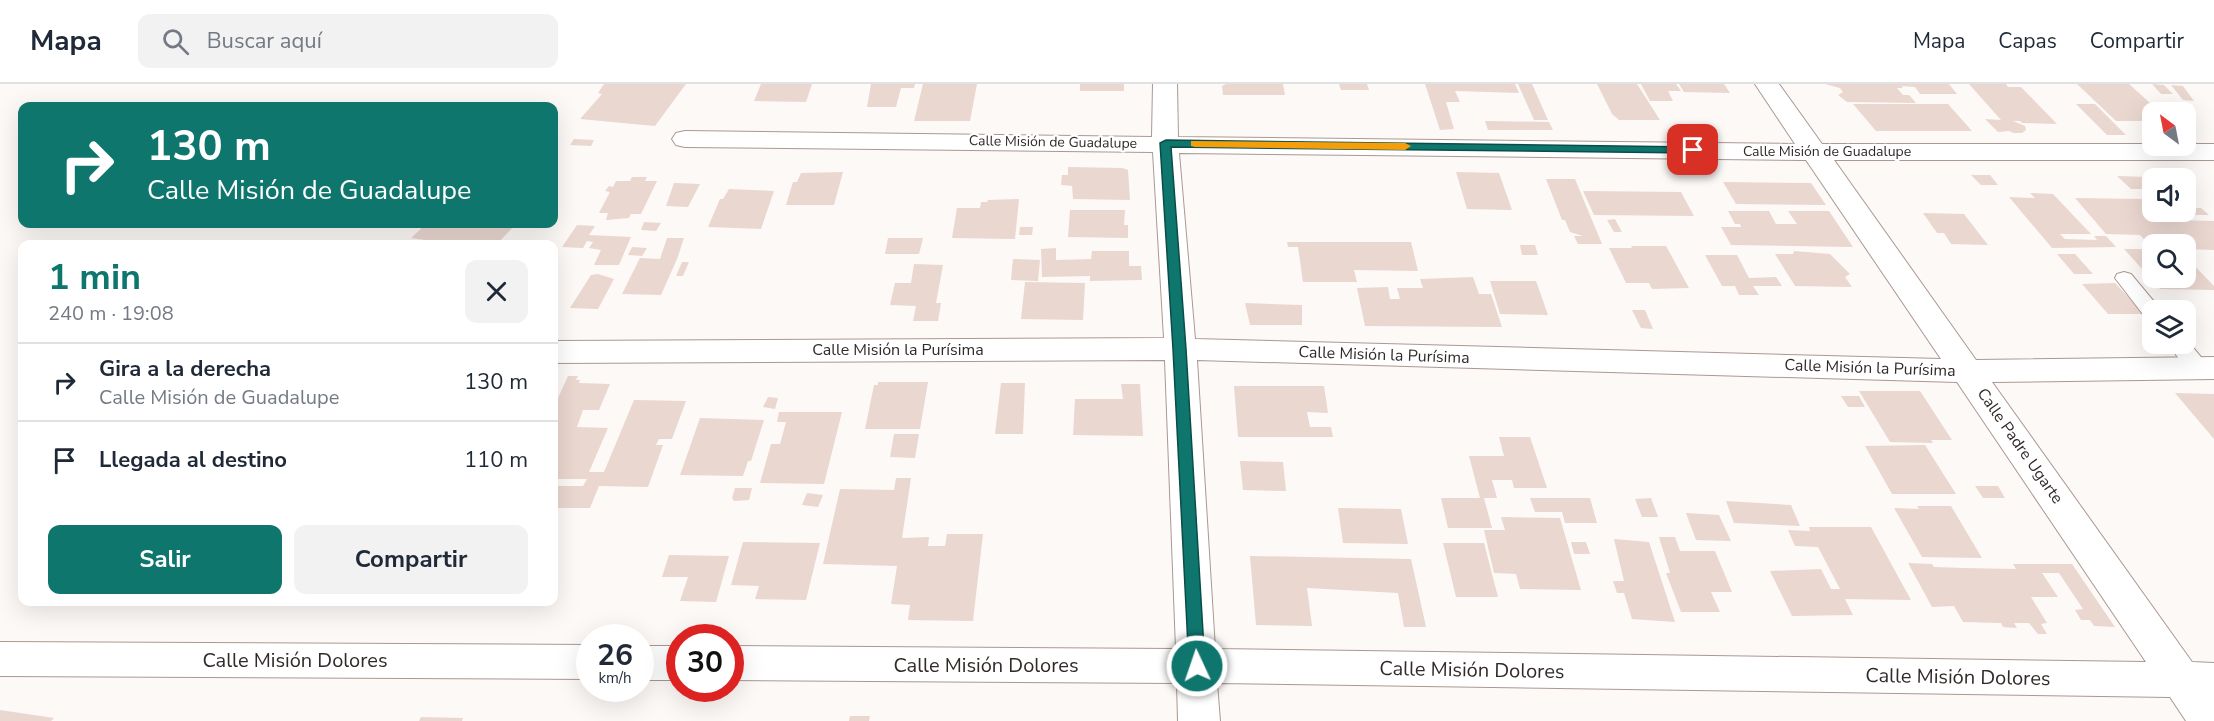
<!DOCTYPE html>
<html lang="es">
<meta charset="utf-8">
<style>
:root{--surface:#fff;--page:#f2f2f3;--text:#1f2937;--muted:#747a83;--line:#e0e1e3;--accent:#0f766e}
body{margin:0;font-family:"Nunito Sans",sans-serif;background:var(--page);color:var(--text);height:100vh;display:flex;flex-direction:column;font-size:22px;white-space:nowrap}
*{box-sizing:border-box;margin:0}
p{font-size:20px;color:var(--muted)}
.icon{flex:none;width:33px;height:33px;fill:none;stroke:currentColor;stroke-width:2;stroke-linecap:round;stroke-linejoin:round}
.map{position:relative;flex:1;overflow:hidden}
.panel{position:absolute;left:18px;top:156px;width:540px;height:366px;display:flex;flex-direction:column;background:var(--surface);border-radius:12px;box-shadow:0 6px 24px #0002}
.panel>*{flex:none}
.top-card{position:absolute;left:18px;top:18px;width:540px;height:126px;border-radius:12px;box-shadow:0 6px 24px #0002;background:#0f766e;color:#fff;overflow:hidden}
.needle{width:39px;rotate:328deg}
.controls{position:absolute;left:2142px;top:18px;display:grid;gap:12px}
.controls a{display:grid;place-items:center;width:54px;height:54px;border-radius:12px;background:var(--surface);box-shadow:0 6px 24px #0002;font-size:30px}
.speed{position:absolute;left:576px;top:540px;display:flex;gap:12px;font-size:30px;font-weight:700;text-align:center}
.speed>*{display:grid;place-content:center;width:78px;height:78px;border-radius:50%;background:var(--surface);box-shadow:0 6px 24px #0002;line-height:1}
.speed small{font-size:15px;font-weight:400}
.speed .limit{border:9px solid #d22;background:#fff;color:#111}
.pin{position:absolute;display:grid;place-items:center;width:51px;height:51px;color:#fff;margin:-26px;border-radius:12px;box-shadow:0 3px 9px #0006}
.me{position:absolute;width:66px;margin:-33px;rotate:357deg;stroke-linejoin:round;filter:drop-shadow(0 0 4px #0008)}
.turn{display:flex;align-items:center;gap:21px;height:126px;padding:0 30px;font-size:27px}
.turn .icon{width:78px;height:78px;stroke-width:2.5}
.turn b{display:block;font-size:42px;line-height:51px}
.round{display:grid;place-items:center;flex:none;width:63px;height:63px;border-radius:12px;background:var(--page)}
.summary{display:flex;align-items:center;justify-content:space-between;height:102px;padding:0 30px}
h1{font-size:36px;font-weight:700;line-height:45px;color:var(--accent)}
.cta{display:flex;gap:12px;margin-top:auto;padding:12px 30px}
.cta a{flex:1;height:69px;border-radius:12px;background:var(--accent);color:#fff;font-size:24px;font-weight:700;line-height:69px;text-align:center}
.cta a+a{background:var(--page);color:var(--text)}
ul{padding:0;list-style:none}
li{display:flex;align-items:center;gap:18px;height:78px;padding:0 30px;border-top:2px solid var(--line)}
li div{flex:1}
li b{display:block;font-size:22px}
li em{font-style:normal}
header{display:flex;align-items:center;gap:36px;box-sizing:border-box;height:84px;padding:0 30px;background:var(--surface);border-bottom:2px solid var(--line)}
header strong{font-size:28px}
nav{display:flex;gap:33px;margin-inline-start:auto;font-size:21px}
.search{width:420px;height:54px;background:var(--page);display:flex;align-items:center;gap:15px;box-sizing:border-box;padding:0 21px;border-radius:12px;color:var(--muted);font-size:22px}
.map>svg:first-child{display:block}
.building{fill:#ead7d0}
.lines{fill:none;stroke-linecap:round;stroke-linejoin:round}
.lane-casing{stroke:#aa9892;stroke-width:2}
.street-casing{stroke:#aa9892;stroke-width:2}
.lane{fill:#fff;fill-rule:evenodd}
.street{fill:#fff;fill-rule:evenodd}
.route{fill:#0f766e;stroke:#0a4d48;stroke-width:1.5}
.slow{fill:#f59e0b}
.labels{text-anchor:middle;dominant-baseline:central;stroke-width:4.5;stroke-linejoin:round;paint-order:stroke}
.far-street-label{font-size:14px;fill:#312a28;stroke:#fff}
.street-label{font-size:16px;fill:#312a28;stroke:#fff}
.near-street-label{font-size:20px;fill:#312a28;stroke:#fff}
</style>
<header>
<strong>Mapa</strong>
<div class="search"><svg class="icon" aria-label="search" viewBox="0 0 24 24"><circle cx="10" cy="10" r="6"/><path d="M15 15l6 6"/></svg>Buscar aquí</div>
<nav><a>Mapa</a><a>Capas</a><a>Compartir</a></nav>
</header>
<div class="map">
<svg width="2214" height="637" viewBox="0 0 2214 637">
<rect width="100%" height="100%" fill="#fdf9f7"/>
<path class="building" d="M 604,0 L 686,0 L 655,42 L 580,35 L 602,10 L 598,9 Z
M 761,0 L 812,0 L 806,18 L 754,17 Z
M 871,0 L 915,0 L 914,4 L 901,4 L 896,23 L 867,23 Z
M 923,0 L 977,0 L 970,37 L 914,37 Z
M 1080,0 L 1124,0 L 1124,7 L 1080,7 Z
M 1226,0 L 1283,0 L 1285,11 L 1223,11 L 1222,2 Z
M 1339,0 L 1367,0 L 1369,6 L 1341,6 Z
M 1425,0 L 1515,0 L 1519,9 L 1455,7 L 1460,18 L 1446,18 L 1454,45 L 1440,46 Z
M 1518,0 L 1532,0 L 1548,36 L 1534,36 Z
M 1597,0 L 1637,0 L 1660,36 L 1619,36 L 1612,30 Z
M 1641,0 L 1676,0 L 1681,7 L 1668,7 L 1673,17 L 1650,17 Z
M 1679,0 L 1724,0 L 1730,9 L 1684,8 Z
M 1825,0 L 1949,0 L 1957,10 L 1920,10 L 1915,3 L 1902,2 L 1903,4 L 1897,4 L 1903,11 L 1909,11 L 1916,19 L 1847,18 L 1838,11 L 1843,8 L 1840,4 Z
M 1969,0 L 2006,0 L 2008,3 L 2021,3 L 2057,40 L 2022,39 L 2020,37 L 2013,37 L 2025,42 L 2026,46 L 2022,49 L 2014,49 L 2016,50 L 2009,47 L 1998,48 L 1985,35 L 2001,36 Z
M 2077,0 L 2129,0 L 2160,28 L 2152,28 L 2152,37 L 2116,37 Z
M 2152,0 L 2164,1 L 2173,10 L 2161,10 Z
M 2171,1 L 2183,2 L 2194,17 L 2183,16 Z
M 1853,20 L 1948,20 L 1972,47 L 1876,47 Z
M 2076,20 L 2095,20 L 2126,51 L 2107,51 Z
M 1485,37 L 1549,38 L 1553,46 L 1488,46 Z
M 574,55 L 594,56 L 591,62 L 570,61 Z
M 1068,83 L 1122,84 L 1128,86 L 1130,116 L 1073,115 L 1072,102 L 1061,101 L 1062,91 L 1068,91 Z
M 843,88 L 834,121 L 786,121 L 793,98 L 797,98 L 801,89 Z
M 1456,88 L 1499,89 L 1512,126 L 1467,125 Z
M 1971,91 L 1990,91 L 1998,101 L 1981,101 Z
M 2117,92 L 2149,93 L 2152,96 L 2152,105 L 2131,105 Z
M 632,93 L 647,93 L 645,97 L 657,97 L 641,130 L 631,130 L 629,134 L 606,136 L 608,129 L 599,129 L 610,108 L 605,107 L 609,102 L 613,103 L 616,97 L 630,97 Z
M 1546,95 L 1575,95 L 1602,160 L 1578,160 L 1574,152 L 1583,152 L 1570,148 L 1565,136 L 1562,136 Z
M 1723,98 L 1811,99 L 1826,121 L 1736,120 Z
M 674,99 L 700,100 L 688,123 L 666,122 Z
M 729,105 L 774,107 L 761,145 L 708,143 L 720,115 L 723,115 Z
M 1583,107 L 1681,108 L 1694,132 L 1594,131 Z
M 2030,109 L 2053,110 L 2091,150 L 2060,150 L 2065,155 L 2097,156 L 2094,152 L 2106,152 L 2116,163 L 2052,164 L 2009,113 L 2035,114 Z
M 2075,114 L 2144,115 L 2152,120 L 2152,128 L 2166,130 L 2171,136 L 2214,137 L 2214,166 L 2186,165 L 2186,160 L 2152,160 L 2152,164 L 2140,151 L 2106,150 Z
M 1019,115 L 1015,155 L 952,154 L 957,124 L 980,124 L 981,118 L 987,118 L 988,116 Z
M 2188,124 L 2201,124 L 2209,131 L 2195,131 Z
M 1070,126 L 1125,126 L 1124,141 L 1128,141 L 1128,154 L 1068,153 Z
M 1728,127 L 1769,127 L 1776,140 L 1797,140 L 1788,127 L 1829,127 L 1853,163 L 1731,161 L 1721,143 L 1741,143 L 1740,140 L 1735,140 Z
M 1923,129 L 1964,130 L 1988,161 L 1951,160 L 1944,149 L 1937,149 Z
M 1615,135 L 1622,148 L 1614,148 L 1607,136 Z
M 644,138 L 661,139 L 656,147 L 641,146 Z
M 426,140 L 516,140 L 497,160 L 453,160 L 411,154 Z
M 577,141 L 595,142 L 589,151 L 631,153 L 619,181 L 594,181 L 601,166 L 589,164 L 593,158 L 587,157 L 583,164 L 562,163 Z
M 1020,143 L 1033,143 L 1032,151 L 1019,151 Z
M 667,154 L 684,154 L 677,175 L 661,211 L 622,210 L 640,174 L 660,175 Z
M 888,154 L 923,154 L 919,170 L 885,170 Z
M 1287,158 L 1411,158 L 1418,187 L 1354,186 L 1357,198 L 1303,198 L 1298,163 L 1288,163 Z
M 1520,161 L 1535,161 L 1538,171 L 1522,171 Z
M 1631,162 L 1666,162 L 1689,204 L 1652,205 L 1649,199 L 1626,199 L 1609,164 L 1632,164 Z
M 632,163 L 647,164 L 642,172 L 628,171 Z
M 1056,164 L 1056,176 L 1091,175 L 1092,167 L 1129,167 L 1129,182 L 1141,182 L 1142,196 L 1090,197 L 1090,192 L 1042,193 L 1041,165 Z
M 2124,165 L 2152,165 L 2152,194 L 2186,194 L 2186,173 L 2214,202 L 2214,206 L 2160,205 Z
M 1794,167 L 1830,170 L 1850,190 L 1845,193 L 1852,203 L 1795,202 L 1775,170 L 1793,170 Z
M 2057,170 L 2075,170 L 2093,190 L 2074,190 Z
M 1705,171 L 1737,171 L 1749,194 L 1776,193 L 1782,202 L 1753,202 L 1759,211 L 1739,211 L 1735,202 L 1722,202 Z
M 1013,175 L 1040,176 L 1038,197 L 1011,196 Z
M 682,178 L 689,178 L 683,192 L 676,192 Z
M 914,180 L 943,181 L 936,219 L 941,219 L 938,237 L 913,237 L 916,222 L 890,221 L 895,199 L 911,199 Z
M 598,190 L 614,195 L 598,225 L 570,224 L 591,191 Z
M 1473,193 L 1479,210 L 1491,210 L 1502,243 L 1365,242 L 1357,204 L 1388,203 L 1390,215 L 1400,215 L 1397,204 L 1423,204 L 1420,195 Z
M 1490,197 L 1536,197 L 1548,231 L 1500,230 Z
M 1025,198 L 1085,199 L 1083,236 L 1021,235 Z
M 2115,199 L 2144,230 L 2108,230 L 2082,200 Z
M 1245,219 L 1302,221 L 1302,241 L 1250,241 Z
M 1632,226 L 1645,226 L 1653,245 L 1641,244 Z
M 568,292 L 578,292 L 576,296 L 580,296 L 579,299 L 610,300 L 599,326 L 583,326 L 577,343 L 608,344 L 589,388 L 604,388 L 634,316 L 686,317 L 672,355 L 659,355 L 656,361 L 663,361 L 648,403 L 599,402 L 590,424 L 554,424 L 554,402 L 583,402 L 587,395 L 554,395 L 554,323 Z
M 878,298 L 928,298 L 920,345 L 865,345 L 874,301 L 878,301 Z
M 1001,299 L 1025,299 L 1023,350 L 995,350 Z
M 1121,300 L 1140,300 L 1143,352 L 1073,351 L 1075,315 L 1123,315 Z
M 1234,302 L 1324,302 L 1328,329 L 1307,328 L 1310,343 L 1331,343 L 1333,353 L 1238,353 Z
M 1859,307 L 1920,307 L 1952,356 L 1931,356 L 1933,359 L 1890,358 Z
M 2175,309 L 2214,310 L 2214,355 Z
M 1841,312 L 1859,312 L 1865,323 L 1848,323 Z
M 768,313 L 778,314 L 775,325 L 763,323 Z
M 779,328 L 842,328 L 824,400 L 760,399 L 771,360 L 780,360 L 786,338 L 777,338 Z
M 700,334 L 764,336 L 751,377 L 748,377 L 743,392 L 680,391 Z
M 894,350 L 919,350 L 915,374 L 890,373 Z
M 1499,353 L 1530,353 L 1547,404 L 1514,404 L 1512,396 L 1492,396 L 1497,414 L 1484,414 L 1492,444 L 1448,444 L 1441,414 L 1480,414 L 1469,372 L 1504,372 Z
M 1925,361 L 1956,410 L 1892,410 L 1865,362 Z
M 1240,377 L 1283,378 L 1286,407 L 1243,406 Z
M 896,394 L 911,394 L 902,454 L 929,453 L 928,462 L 945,462 L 947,450 L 983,450 L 973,537 L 908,536 L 910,521 L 891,520 L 897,482 L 823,480 L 840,405 L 894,406 Z
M 1975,402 L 1998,402 L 2005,414 L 1983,414 Z
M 735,404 L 752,404 L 749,416 L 734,417 L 732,414 Z
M 807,409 L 823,411 L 818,423 L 802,421 Z
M 1530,414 L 1590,414 L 1597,439 L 1565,439 L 1562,428 L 1535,428 Z
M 1651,414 L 1658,433 L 1642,433 L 1635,415 Z
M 1726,417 L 1791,421 L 1800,442 L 1734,439 Z
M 1917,422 L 1951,422 L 1982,474 L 1922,473 L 1894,424 L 1919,425 Z
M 1338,424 L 1401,425 L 1408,460 L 1343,459 Z
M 1686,429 L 1719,431 L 1731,457 L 1696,456 Z
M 1501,433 L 1560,434 L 1581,506 L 1520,505 L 1516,490 L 1494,489 L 1484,446 L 1505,446 Z
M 1809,443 L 1871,443 L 1911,516 L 1845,515 L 1853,531 L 1792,532 L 1770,487 L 1821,485 L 1831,505 L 1840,505 L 1818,463 L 1795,462 L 1788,446 L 1810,447 Z
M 1659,453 L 1675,453 L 1680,467 L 1715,467 L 1732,508 L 1711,508 L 1720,528 L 1681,528 L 1666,489 L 1670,489 Z
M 1614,455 L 1649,458 L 1675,538 L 1632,535 L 1624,509 L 1617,509 L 1613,497 L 1624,497 Z
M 743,458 L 820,459 L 806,516 L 755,515 L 759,502 L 731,501 Z
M 1571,458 L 1586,458 L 1590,470 L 1574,470 Z
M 1443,459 L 1484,459 L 1498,513 L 1456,513 Z
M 669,471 L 729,472 L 716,518 L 680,517 L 688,493 L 662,493 Z
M 1250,472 L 1411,475 L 1426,543 L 1404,543 L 1398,509 L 1307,504 L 1312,542 L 1256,541 Z
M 1908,479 L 1932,480 L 1934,483 L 1964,484 L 2016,485 L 2013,480 L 2072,480 L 2115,543 L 2094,542 L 2090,536 L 2081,536 L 2075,526 L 2083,525 L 2059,489 L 2042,489 L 2058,513 L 2031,513 L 2047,539 L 2041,540 L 2047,550 L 2038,550 L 2029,539 L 2014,539 L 2017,544 L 2003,543 L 2001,539 L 1963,538 L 1954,522 L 1932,523 Z
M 0,626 L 54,634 L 51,637 L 0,637 Z
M 850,632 L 870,632 L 869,637 L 849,637 Z
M 421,633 L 463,634 L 462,637 L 419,637 Z"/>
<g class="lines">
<defs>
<path id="lane" d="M 2124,188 L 2131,190 L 2161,226 L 2152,226 L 2152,234 L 2145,233 L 2115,194 L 2117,190 Z
M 2186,255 L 2210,284 L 2207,289 C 2190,294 2177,273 2169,260 L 2186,260 Z"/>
<path id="street" d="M 1153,0 L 1177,0 L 1178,53 L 1795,60 L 1755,0 L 1779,0 L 1822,60 L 2214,60 L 2214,76 L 1834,76 L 1976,276 L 2214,273 L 2214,295 L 1992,298 L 2192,578 L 2214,579 L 2214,637 L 2186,637 L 2170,613 L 1217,599 L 1220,637 L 1178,637 L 1177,599 L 730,596 L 730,562 L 1176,565 L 1165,276 L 554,279 L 554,257 L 1164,254 L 1153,68 L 685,63 L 676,61 L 672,55 L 676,49 L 685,47 L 1152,53 ZM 1179,69 L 1806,76 L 1941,275 L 1195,255 ZM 1197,276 L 1957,298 L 2146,578 L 1215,565 Z
M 0,558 L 590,561 L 590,595 L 0,592 Z
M 640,562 L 680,562 L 680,596 L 640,596 Z"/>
</defs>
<use href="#lane" class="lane-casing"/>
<use href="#street" class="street-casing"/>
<use href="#lane" class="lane"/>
<use href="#street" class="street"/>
</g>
<path class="route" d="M 1166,56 L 1693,63 L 1699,66 L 1693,69 L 1171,63 L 1186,265 L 1205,582 L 1203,587 L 1197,589 L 1191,587 L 1189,582 L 1173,265 L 1160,59 Z"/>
<path class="slow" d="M 1191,57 L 1405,59 L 1411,62 L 1405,66 L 1195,63 L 1191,62 Z"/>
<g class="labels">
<g class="far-street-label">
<text transform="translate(1053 58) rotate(1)">Calle Misión de Guadalupe</text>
<text x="1827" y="67">Calle Misión de Guadalupe</text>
</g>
<g class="street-label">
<text x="898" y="266">Calle Misión la Purísima</text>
<text transform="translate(1384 271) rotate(2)">Calle Misión la Purísima</text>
<text transform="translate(1870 284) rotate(2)">Calle Misión la Purísima</text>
<text transform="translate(2020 362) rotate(55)">Calle Padre Ugarte</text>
</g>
<g class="near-street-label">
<text x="295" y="576">Calle Misión Dolores</text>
<text x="986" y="581">Calle Misión Dolores</text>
<text transform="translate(1472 586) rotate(1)">Calle Misión Dolores</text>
<text transform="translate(1958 593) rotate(1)">Calle Misión Dolores</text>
</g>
</g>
</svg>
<div class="controls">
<a><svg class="needle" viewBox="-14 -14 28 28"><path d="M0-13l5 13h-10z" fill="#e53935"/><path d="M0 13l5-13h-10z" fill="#747a83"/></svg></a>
<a><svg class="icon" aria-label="sound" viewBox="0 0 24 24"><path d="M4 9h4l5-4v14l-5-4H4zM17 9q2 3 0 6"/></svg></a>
<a><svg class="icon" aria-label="search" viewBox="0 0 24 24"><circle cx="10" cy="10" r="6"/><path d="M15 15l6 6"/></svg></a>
<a><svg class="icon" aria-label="layers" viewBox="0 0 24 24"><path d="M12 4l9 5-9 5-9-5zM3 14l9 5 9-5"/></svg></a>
</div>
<div class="speed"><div>26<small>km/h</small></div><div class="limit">30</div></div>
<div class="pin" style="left:1693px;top:66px;background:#d93025"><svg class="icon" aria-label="arrive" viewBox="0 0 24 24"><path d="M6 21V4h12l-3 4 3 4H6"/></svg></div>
<svg class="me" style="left:1197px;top:582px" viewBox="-20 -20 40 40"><circle r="17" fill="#0f766e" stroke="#fff" stroke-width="3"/><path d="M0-11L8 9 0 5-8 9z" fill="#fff"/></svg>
<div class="top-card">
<div class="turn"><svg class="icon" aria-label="right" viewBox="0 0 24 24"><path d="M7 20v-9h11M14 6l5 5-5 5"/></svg><div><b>130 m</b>Calle Misión de Guadalupe</div></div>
</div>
<section class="panel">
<div class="summary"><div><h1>1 min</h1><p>240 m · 19:08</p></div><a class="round"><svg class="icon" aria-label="close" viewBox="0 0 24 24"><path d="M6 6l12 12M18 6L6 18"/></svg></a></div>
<ul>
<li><svg class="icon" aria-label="right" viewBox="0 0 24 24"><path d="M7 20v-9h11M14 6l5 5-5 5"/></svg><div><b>Gira a la derecha</b><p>Calle Misión de Guadalupe</p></div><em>130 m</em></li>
<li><svg class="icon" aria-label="arrive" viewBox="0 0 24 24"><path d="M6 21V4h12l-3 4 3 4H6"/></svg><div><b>Llegada al destino</b></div><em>110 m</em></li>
</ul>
<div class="cta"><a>Salir</a><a>Compartir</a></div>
</section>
</div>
